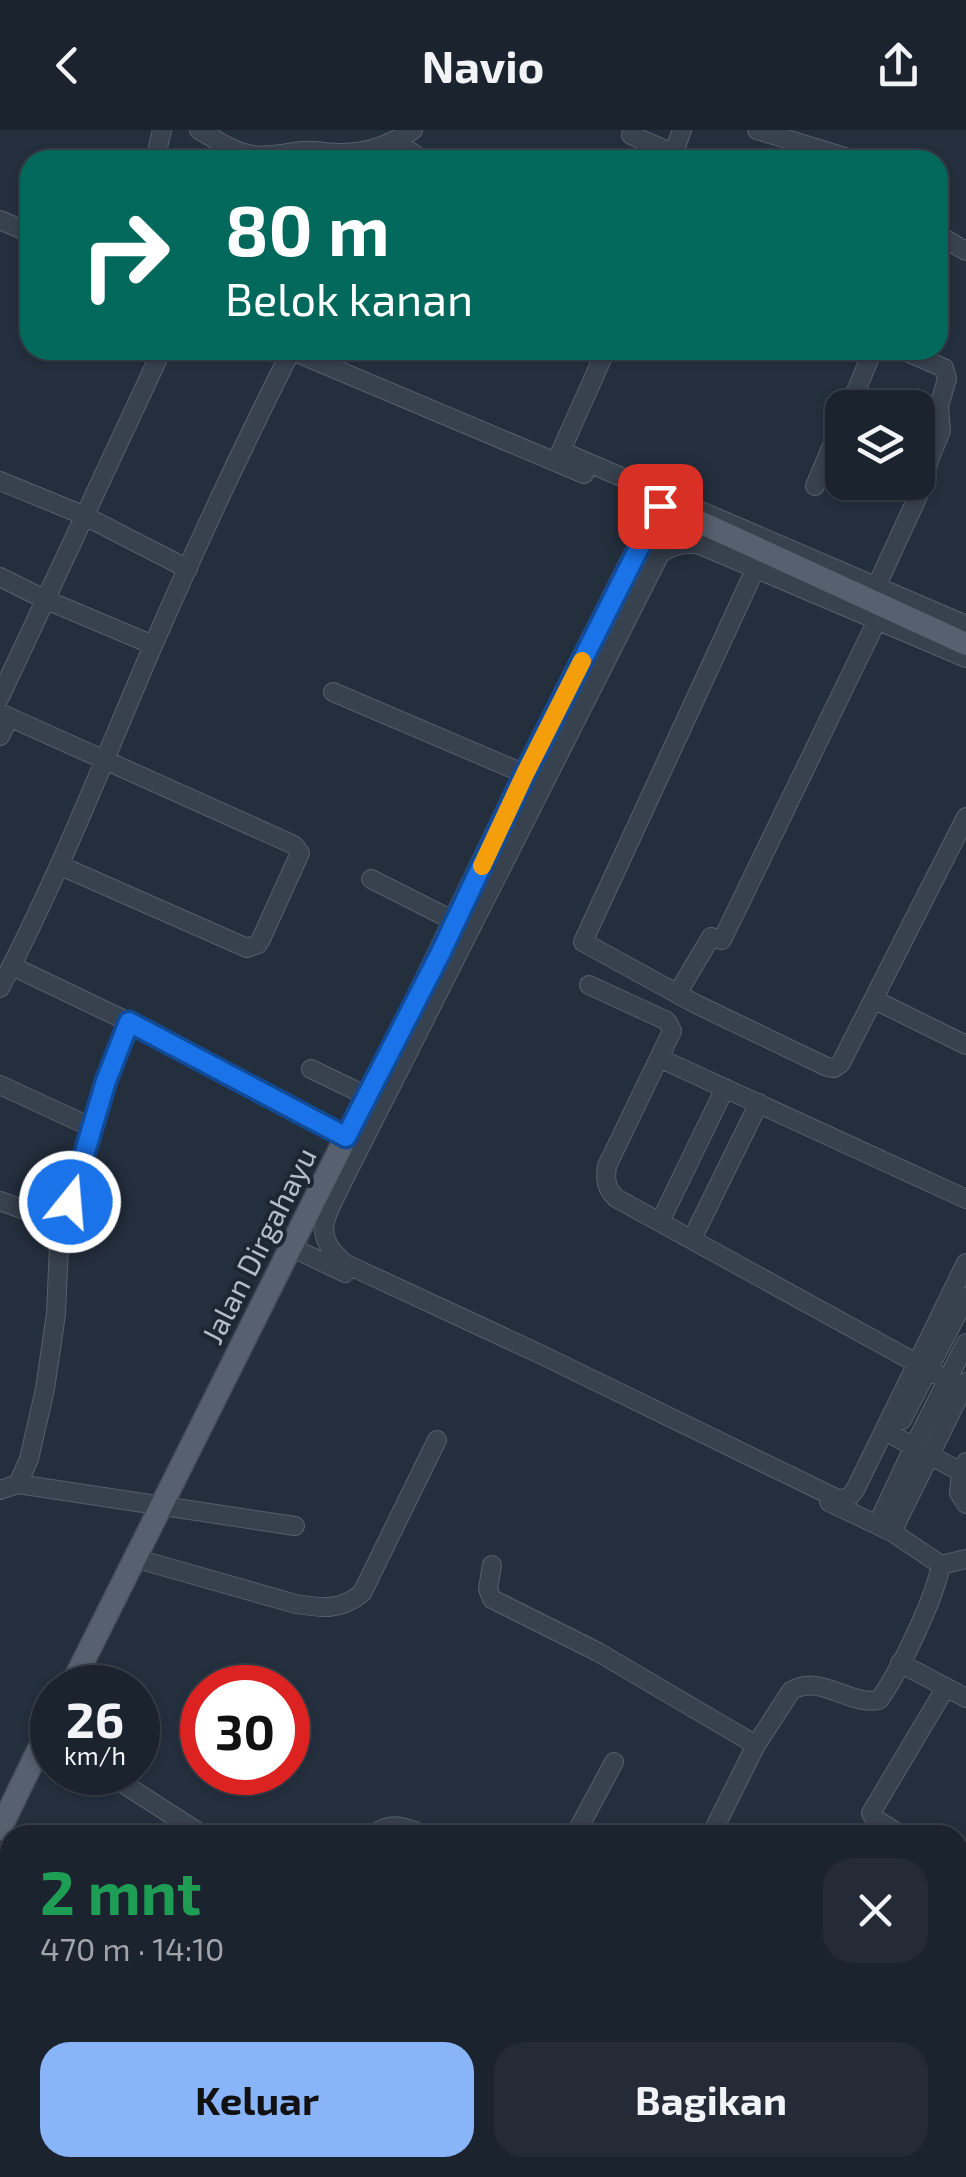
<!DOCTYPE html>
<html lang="id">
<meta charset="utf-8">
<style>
:root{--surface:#1b232e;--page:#242b36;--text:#f1f3f6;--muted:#a0a4aa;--line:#39404a;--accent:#8ab4f8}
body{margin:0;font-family:"Exo 2",sans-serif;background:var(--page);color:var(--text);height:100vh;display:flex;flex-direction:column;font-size:38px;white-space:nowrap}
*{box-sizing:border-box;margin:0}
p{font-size:32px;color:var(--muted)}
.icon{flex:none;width:55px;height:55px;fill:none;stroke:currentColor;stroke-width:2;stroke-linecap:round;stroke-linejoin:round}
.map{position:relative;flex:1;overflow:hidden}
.drawer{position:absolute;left:0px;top:1695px;width:968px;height:352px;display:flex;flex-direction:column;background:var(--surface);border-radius:30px 30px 0 0;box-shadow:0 2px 8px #0004,0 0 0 2px var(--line)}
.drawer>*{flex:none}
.banner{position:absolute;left:20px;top:20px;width:928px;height:210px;border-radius:30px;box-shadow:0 2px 8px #0004,0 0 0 2px var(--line);background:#00695c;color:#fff;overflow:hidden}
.fabs{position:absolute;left:825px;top:260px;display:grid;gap:20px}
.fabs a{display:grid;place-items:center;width:110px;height:110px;border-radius:20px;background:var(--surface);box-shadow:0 2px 8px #0004,0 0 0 2px var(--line);font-size:50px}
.speed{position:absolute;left:30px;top:1535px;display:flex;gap:20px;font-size:50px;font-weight:700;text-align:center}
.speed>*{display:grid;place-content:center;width:130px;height:130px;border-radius:50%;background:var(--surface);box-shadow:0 2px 8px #0004,0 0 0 2px var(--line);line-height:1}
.speed small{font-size:25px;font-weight:400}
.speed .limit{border:15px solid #d22;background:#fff;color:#111}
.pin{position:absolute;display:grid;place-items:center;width:85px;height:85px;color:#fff;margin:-42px;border-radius:20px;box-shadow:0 5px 15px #0006}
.me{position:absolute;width:110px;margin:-55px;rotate:17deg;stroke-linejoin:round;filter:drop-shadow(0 0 8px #0008)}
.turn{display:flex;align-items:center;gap:35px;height:210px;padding:0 40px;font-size:45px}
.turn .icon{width:130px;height:130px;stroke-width:2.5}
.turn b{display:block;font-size:70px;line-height:85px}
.round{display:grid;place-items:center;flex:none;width:105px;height:105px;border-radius:30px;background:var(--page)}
.overview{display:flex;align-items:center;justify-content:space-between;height:170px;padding:0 40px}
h1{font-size:60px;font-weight:700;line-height:75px;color:#1e9e55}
.primary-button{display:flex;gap:20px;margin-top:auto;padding:20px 40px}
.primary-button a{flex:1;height:115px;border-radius:30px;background:var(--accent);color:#111;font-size:40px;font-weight:700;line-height:115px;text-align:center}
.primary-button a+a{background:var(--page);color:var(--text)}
header{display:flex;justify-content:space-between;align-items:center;height:130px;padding:0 40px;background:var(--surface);font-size:45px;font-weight:700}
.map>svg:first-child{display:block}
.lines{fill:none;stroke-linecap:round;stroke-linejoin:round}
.minor-casing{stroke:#565f6c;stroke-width:20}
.major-casing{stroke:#414a57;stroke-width:25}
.minor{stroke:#38414e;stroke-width:18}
.major{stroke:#56606e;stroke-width:22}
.route-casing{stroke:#114b97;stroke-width:25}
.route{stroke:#1a73e8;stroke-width:18}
.slow{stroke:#f59e0b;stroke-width:18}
.labels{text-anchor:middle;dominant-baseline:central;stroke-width:8;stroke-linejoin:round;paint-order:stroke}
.street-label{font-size:30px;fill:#b4bcc9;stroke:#1d2633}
</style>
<header><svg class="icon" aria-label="back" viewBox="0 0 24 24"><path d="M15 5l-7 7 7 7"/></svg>Navio<svg class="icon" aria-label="share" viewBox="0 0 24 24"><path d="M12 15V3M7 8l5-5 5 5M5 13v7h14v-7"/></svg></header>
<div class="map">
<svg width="966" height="2047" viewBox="0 0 966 2047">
<rect width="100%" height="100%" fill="#242f3e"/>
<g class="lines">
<defs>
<path id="minor" d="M 199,0 C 215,9 230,20 248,24 C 266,28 284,23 302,21 C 315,20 327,23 340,23 C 367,24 391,14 413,0
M 757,0 L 855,30
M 631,5 L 689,30
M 395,11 L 423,30
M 155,30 L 162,0
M 671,30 L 682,0
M 0,90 L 30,103
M 938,105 L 966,121
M 290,220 L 584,344
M 849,278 L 873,220
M 561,321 L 966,495
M 556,332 L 606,220
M 0,351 L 83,385 L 188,439
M 815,356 L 842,292
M 759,431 L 583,812 L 696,874 L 827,937 L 834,938 L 841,933 L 966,687
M 0,447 L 44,469 L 153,515
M 872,466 L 924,353 L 929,330 L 941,301 L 939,276 L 947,249 L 944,238 L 902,220
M 966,528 L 700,415 C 685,412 672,415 660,424 L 343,1051 C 327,1086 309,1105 346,1134 L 542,1225 L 840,1370 L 850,1366 L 855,1360 L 966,1133
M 333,562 L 525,644
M 0,567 L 162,220
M 0,583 L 294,715 L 300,723 L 261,809 L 258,814 L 247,818 L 61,736
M 0,606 L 9,588
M 371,749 L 456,792
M 12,836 L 129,892 L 346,1007
M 589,855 L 667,891 L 672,901 L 659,928
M 0,858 C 58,748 103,632 152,518 C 196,417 242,318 291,221
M 677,864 L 711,807 L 722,810 L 882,480
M 875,870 L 966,915
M 311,939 L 367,966
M 0,955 L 93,998
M 0,1071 L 63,1094
M 660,1092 L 725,958
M 692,1109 L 759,973
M 291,1117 L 345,1143
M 947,1250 L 616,1068 C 606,1058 605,1050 607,1036 L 659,928 L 966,1069
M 902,1290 L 966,1167
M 894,1306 L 961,1342 L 966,1332
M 961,1342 L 959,1363 L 966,1374
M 18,1354 L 295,1396
M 0,1360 L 18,1354 L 29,1329 L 45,1259 L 56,1184 L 59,1114 L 63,1094 L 107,951 L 129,892
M 877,1395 L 914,1316 L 966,1213
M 892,1402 L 966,1252
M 134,1428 L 296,1474 C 321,1478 341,1481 362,1463 L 437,1310
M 492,1435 L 488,1459 L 492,1469 L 598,1522 L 756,1615
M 941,1435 L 966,1429
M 900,1533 L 966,1568
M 105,1642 L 203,1705
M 374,1705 C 389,1690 406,1697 424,1705
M 575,1705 L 614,1632
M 711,1705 L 756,1615 L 791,1561 C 820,1543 848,1576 879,1570 C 900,1541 934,1470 941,1435 L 892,1402 L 829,1372
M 901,1705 L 874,1688 L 871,1683 L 946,1557
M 0,1885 L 4,1887
M 413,2038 L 419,2047
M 647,2038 L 648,2047
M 321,2047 L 327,2038"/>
<path id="major" d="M 70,1558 L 346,1007 L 411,882 L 525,644 L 659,377 L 702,393 L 966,514
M 0,1699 L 52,1592"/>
</defs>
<use href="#minor" class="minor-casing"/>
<use href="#major" class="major-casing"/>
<use href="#minor" class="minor"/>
<use href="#major" class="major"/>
</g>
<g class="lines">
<defs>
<path id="route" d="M 70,1072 L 106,951 L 129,892 L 346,1007 L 441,822 L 525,644 L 660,376"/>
</defs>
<use href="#route" class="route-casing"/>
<use href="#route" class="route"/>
<path class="slow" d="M 482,736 L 525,644 L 582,531"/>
</g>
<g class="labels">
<g class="street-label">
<text transform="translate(258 1115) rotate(-63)">Jalan Dirgahayu</text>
</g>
</g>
</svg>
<div class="fabs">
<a><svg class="icon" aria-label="layers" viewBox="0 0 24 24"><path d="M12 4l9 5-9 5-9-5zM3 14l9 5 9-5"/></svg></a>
</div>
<div class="speed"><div>26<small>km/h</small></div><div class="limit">30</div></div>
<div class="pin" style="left:660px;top:376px;background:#d93025"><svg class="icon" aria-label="arrive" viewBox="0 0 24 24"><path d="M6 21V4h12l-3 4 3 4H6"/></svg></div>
<svg class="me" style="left:70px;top:1072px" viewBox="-20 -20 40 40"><circle r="17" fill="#1a73e8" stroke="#fff" stroke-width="3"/><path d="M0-11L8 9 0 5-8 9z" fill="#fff"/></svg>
<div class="banner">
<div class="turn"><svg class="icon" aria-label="right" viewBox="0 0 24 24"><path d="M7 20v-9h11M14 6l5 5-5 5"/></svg><div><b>80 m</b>Belok kanan</div></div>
</div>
<section class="drawer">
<div class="overview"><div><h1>2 mnt</h1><p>470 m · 14:10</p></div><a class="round"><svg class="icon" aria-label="close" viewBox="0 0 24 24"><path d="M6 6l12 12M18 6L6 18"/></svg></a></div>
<div class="primary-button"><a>Keluar</a><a>Bagikan</a></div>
</section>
</div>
